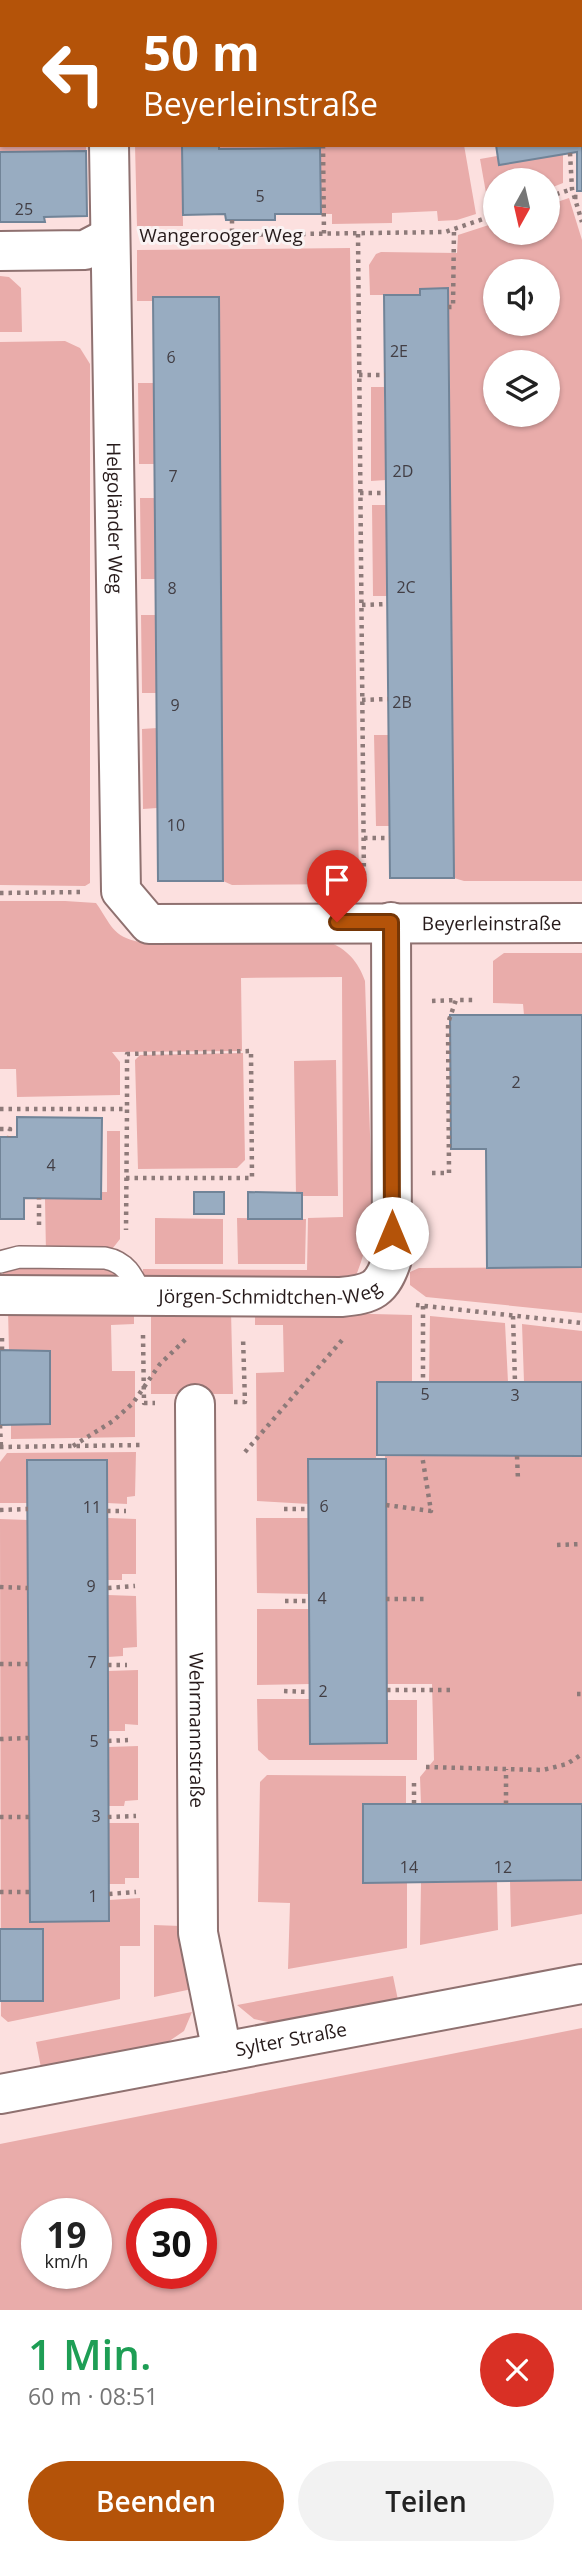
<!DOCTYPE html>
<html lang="de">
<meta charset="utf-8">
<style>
:root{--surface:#fff;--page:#f2f2f2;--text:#222;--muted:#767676;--accent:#b45309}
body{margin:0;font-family:"Open Sans",sans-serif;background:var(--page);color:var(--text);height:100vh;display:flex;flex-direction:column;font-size:26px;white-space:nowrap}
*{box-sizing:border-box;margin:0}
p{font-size:23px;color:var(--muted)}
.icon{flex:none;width:38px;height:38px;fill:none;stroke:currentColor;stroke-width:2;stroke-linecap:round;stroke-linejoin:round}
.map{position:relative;height:2310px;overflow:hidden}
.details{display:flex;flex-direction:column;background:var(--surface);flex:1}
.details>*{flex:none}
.hud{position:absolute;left:0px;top:0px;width:583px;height:147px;box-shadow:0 2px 5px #0004;background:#b45309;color:#fff;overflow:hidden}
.needle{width:46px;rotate:188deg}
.fabs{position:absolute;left:483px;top:168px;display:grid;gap:14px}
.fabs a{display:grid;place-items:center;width:77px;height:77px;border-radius:50%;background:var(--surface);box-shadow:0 2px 5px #0004;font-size:35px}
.speed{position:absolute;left:21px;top:2198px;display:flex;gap:14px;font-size:35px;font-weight:700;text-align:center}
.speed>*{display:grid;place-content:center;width:91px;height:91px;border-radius:50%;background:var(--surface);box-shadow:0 2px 5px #0004;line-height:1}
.speed small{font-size:18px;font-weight:400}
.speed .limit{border:10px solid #d22;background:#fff;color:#111}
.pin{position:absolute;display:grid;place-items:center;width:60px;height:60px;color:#fff;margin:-72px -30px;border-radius:50% 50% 50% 0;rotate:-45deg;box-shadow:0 0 7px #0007}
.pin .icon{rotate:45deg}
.me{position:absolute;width:77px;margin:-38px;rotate:0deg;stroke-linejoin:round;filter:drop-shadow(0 0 5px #0008)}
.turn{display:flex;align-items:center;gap:24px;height:147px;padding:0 28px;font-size:32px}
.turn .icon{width:91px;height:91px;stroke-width:2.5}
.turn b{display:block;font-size:49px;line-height:60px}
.round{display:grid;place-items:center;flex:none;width:74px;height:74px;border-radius:37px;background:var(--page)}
.summary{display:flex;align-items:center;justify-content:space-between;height:119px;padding:0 28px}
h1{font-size:42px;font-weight:600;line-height:52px;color:#1e9e55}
.primary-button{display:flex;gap:14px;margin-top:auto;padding:14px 28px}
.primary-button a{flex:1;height:80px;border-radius:42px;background:var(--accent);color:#fff;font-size:28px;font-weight:600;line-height:80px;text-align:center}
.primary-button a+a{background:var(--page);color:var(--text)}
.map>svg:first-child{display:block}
.green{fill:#e9acaa;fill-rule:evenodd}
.building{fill:#98acc1;stroke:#718498;stroke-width:2}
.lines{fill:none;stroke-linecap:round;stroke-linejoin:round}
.lane-casing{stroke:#8f7170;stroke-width:24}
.street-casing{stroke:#8f7170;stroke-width:42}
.path{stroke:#8d7a79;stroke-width:4.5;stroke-dasharray:3.5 5;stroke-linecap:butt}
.lane{stroke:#fff;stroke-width:21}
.street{stroke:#fff;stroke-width:38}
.route-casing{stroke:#753606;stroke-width:18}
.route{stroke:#b45309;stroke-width:12}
.labels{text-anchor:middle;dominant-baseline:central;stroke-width:6;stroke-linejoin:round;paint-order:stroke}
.number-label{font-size:16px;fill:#423e44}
.street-label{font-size:19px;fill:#261a1a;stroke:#faf3f3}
</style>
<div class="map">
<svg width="582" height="2310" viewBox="0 0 582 2310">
<rect width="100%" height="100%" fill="#fce0df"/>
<path class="green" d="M 0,0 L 84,0 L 2,2 L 2,145 L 86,145 L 86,151 L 0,152 Z
M 218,0 L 437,0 L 438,2 L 218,2 Z
M 135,145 L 182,145 L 183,226 L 137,226 Z
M 219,145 L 464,145 L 476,214 L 457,220 L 438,221 L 437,211 L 392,213 L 392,223 L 332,224 L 332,214 L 321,214 L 320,148 L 219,149 Z
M 563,154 L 563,183 L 548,189 L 548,180 L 495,180 L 495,208 L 489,210 L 480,159 L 497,156 L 500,165 Z
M 569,198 L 582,240 L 582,881 L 464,881 L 454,878 L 448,289 L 420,289 L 420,295 L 370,295 L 369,265 L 376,254 L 381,252 L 457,253 L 458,235 L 495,223 L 495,233 L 548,233 L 548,205 ZM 495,271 L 548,271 L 548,324 L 495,324 ZM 495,362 L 548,362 L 548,415 L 495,415 Z
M 350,248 L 359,884 L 232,885 L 223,881 L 219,297 L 154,297 L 153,301 L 137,301 L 137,250 Z
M 0,276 L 9,277 L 21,288 L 22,332 L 0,332 Z
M 65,341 L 80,348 L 90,364 L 90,883 L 85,886 L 0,885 L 0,342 Z
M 138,383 L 154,383 L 154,464 L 139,464 Z
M 371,387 L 384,387 L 386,480 L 371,481 Z
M 140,498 L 155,498 L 155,579 L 141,579 Z
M 372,505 L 386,505 L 387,596 L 373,596 Z
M 141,615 L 156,615 L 156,693 L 142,693 Z
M 157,728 L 157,808 L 143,809 L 142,729 Z
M 374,735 L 388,735 L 389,826 L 376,826 Z
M 0,901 L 65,901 L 96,903 C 111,924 112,937 140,942 L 327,941 C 347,949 358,961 365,981 L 372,1195 C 371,1225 366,1255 353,1282 L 143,1283 L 143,1269 L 307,1270 L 308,1218 L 343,1217 L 342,977 L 241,978 L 242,1051 L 112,1052 L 120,1062 L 120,1095 L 17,1097 L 16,1069 L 0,1069 Z
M 504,953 L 582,953 L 582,1015 L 524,1015 L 523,1004 L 493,1003 L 493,961 Z
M 243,1053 L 245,1160 L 237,1168 L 138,1169 L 135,1060 L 140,1055 Z
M 336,1060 L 338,1196 L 296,1196 L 294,1061 Z
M 107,1131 L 120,1131 L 120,1239 L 109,1253 L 46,1253 L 45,1199 L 101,1199 L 101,1192 L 107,1192 Z
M 155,1218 L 223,1219 L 223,1264 L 155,1264 Z
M 237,1218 L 306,1219 L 305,1264 L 238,1264 Z
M 13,1267 L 109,1268 L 118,1273 L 119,1281 L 2,1281 L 3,1273 Z
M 582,1267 L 582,1313 L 426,1297 L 410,1285 L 410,1272 L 419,1268 Z
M 134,1309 L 134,1324 L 111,1325 L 112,1371 L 135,1371 L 135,1437 L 11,1439 L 11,1425 L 50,1424 L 50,1351 L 9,1351 L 8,1310 Z
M 151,1309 L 231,1311 L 233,1394 L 151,1394 Z
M 255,1311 L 412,1315 L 412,1382 L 377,1383 L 376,1459 L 308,1459 L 309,1504 L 257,1501 L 256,1373 L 284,1372 L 283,1325 L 255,1325 Z
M 430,1316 L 505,1323 L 508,1382 L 429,1383 Z
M 522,1324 L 582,1331 L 582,1382 L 524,1382 Z
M 136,1452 L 135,1496 L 127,1497 L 127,1504 L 107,1503 L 106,1460 L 28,1460 L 27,1503 L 0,1503 L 0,1462 L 7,1453 Z
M 385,1456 L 582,1456 L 582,1804 L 421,1804 L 420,1777 L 434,1760 L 432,1684 L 387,1684 Z
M 108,1518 L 136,1519 L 136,1574 L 122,1574 L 122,1580 L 108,1580 Z
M 256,1518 L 309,1518 L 309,1594 L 257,1593 Z
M 0,1519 L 28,1520 L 30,1921 L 109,1921 L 109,1900 L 140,1898 L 140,1946 L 120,1946 L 120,1999 L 8,2022 L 1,2016 L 1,2001 Z
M 108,1595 L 136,1596 L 137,1647 L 123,1648 L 123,1656 L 108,1657 Z
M 257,1609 L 309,1609 L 310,1684 L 257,1685 Z
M 138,1670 L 138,1725 L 125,1724 L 125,1731 L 109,1731 L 108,1671 Z
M 257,1699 L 309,1699 L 310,1744 L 387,1743 L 387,1700 L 417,1700 L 417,1760 L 269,1760 L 258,1750 Z
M 138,1746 L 138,1800 L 125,1801 L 124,1806 L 109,1806 L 108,1747 Z
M 267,1775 L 406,1776 L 406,1804 L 364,1883 L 407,1883 L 407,1948 L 288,1969 L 290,1903 L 258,1902 L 260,1782 Z
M 109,1823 L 139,1823 L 139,1878 L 125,1878 L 125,1884 L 109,1884 Z
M 582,1880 L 582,1914 L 511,1927 L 510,1881 Z
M 497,1881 L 498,1930 L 420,1945 L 421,1883 Z
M 154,1925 L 180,1926 L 192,1989 L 154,1997 Z
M 393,1976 L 398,2000 L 277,2024 L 254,2019 L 237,2005 Z
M 192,2012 L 184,2031 L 165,2044 L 41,2068 L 36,2042 Z
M 582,2028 L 582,2310 L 0,2310 L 0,2144 ZM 37,2214 L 96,2214 L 96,2273 L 37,2273 ZM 142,2214 L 201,2214 L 201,2273 L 142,2273 Z"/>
<path class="building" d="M 151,0 L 218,0 L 218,2 L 151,2 Z
M 468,0 L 533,0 L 534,2 L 469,2 Z
M 582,129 L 582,191 L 577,191 L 577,152 L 499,165 L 496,145 L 581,145 Z
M 182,145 L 219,145 L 219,149 L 320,148 L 321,214 L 275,214 L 275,220 L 226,220 L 225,214 L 183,215 Z
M 86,151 L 87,216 L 44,217 L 45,222 L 0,222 L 0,152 Z
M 448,288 L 454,878 L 390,878 L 384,295 L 420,295 L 420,289 Z
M 153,297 L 219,297 L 223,881 L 158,881 Z
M 450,1015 L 582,1015 L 582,1267 L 487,1268 L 486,1149 L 451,1149 Z
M 17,1117 L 102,1118 L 101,1199 L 24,1198 L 24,1219 L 0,1219 L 0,1137 L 17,1137 Z
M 194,1192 L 224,1192 L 224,1214 L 194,1214 Z
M 248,1192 L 302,1193 L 302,1219 L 248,1219 Z
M 0,1350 L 50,1351 L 50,1424 L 0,1425 Z
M 377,1382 L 582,1382 L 582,1456 L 377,1455 Z
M 308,1459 L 386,1459 L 387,1743 L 310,1744 Z
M 27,1460 L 107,1460 L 109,1921 L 30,1922 Z
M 363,1804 L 582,1804 L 582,1880 L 363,1883 Z
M 0,1929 L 43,1929 L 43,2001 L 0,2001 Z"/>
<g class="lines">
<defs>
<path id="lane" d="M 0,1262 L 19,1257 L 105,1258 C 127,1262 133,1277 142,1296"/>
<g id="street">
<path d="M 108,0 L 108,2"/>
<path id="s1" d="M 109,145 L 121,891 L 149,924 L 582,923"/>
<path d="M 0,251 L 85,250 L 110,237"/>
<path id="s2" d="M 0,1295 L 341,1297 C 372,1294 382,1290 392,1259 L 391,922"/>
<path id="s3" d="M 195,1404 L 198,1933 L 222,2052"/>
<path id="s4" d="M 0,2094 L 582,1984"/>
</g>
</defs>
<use href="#lane" class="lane-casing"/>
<use href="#street" class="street-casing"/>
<path class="path" d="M 554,0 L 554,2
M 581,119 L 582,119
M 323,145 L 324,235
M 570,153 L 572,189 L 582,222
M 548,197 L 572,189
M 574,197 L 582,197
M 232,220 L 232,235
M 358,234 L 364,882
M 149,236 L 445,232 L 495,215
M 448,307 L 453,307 L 454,229
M 359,375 L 385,375
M 360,493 L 386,493
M 362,605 L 387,604
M 362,700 L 388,699
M 364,838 L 390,838
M 0,893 L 82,892
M 432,1001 L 456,1000
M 0,1109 L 127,1109 L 126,1230
M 0,1129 L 10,1129 L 9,1137
M 432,1173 L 449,1173 L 448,1023 L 456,1000 L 476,1000
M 126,1178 L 252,1178 L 251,1051 L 127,1054 L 127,1109
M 39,1225 L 39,1198
M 416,1305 L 582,1323
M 423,1306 L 423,1382
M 513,1316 L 515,1382
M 143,1335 L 144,1403 L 155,1403
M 2,1350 L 2,1334
M 234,1402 L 245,1402 L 243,1337
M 0,1425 L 1,1447
M 73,1446 L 113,1421 L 133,1403 L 160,1364 L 188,1337
M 0,1447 L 144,1445
M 245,1452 L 343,1339
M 517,1456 L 518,1480
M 386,1505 L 431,1511 L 422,1455
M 284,1509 L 309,1509
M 0,1510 L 28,1509
M 107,1511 L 126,1511
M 557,1545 L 582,1544
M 0,1587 L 28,1588
M 108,1588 L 135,1586
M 386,1599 L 426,1599
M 285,1601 L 309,1601
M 0,1664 L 28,1664
M 108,1665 L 127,1665
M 387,1690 L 454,1690
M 284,1691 L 309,1692
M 577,1694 L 582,1694
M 0,1739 L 29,1738
M 108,1741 L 128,1740
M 426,1767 L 543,1770 L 567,1764 L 582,1754
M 414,1783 L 414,1804
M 506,1804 L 506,1769
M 0,1817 L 29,1817
M 108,1817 L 136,1816
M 0,1892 L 29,1892
M 109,1894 L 136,1892"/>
<use href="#lane" class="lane"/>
<use href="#street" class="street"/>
</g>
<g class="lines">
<defs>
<path id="route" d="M 337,922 L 391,922 L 392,1233"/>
</defs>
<use href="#route" class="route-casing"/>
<use href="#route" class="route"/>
</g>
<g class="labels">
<g class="number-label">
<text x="260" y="196">5</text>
<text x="24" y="209">25</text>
<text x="399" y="351">2E</text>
<text x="171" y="357">6</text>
<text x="403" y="471">2D</text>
<text x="173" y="476">7</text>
<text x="406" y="587">2C</text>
<text x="172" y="588">8</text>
<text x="402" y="702">2B</text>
<text x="175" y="705">9</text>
<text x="176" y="825">10</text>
<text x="516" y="1082">2</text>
<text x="51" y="1165">4</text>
<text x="425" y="1394">5</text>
<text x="515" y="1395">3</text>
<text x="324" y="1506">6</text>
<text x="92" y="1507">11</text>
<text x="91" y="1586">9</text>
<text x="322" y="1598">4</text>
<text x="92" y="1662">7</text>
<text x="323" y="1691">2</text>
<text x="94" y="1741">5</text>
<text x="96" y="1816">3</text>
<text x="409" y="1867">14</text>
<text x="503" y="1867">12</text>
<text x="93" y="1896">1</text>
</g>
<g class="street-label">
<text x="221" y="235">Wangerooger Weg</text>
<text stroke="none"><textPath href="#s1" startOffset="373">Helgoländer Weg</textPath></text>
<text stroke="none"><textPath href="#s1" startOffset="1132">Beyerleinstraße</textPath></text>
<text stroke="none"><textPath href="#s2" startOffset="270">Jörgen-Schmidtchen-Weg</textPath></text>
<text stroke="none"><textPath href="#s3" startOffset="326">Wehrmannstraße</textPath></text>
<text stroke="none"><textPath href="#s4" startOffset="296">Sylter Straße</textPath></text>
</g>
</g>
</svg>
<div class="fabs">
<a><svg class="needle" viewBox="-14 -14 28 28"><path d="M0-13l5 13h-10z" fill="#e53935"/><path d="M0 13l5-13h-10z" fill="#767676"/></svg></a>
<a><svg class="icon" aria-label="sound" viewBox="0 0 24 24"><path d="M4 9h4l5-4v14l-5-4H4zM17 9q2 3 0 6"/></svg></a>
<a><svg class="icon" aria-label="layers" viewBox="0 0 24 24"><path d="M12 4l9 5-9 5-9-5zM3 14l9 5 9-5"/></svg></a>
</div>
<div class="speed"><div>19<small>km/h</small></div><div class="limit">30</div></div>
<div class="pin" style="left:337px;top:922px;background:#d93025"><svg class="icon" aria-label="arrive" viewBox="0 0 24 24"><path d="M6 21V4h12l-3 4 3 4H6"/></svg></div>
<svg class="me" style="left:392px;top:1233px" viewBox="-20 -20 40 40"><circle r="19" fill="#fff"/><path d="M0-13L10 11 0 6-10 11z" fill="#b45309"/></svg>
<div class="hud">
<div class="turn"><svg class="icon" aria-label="left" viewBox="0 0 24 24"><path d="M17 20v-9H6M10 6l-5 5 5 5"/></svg><div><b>50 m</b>Beyerleinstraße</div></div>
</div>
</div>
<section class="details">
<div class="summary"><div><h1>1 Min.</h1><p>60 m · 08:51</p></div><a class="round" style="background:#d93025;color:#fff"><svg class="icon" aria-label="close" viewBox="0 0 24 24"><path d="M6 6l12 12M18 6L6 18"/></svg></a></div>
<div class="primary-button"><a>Beenden</a><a>Teilen</a></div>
</section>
